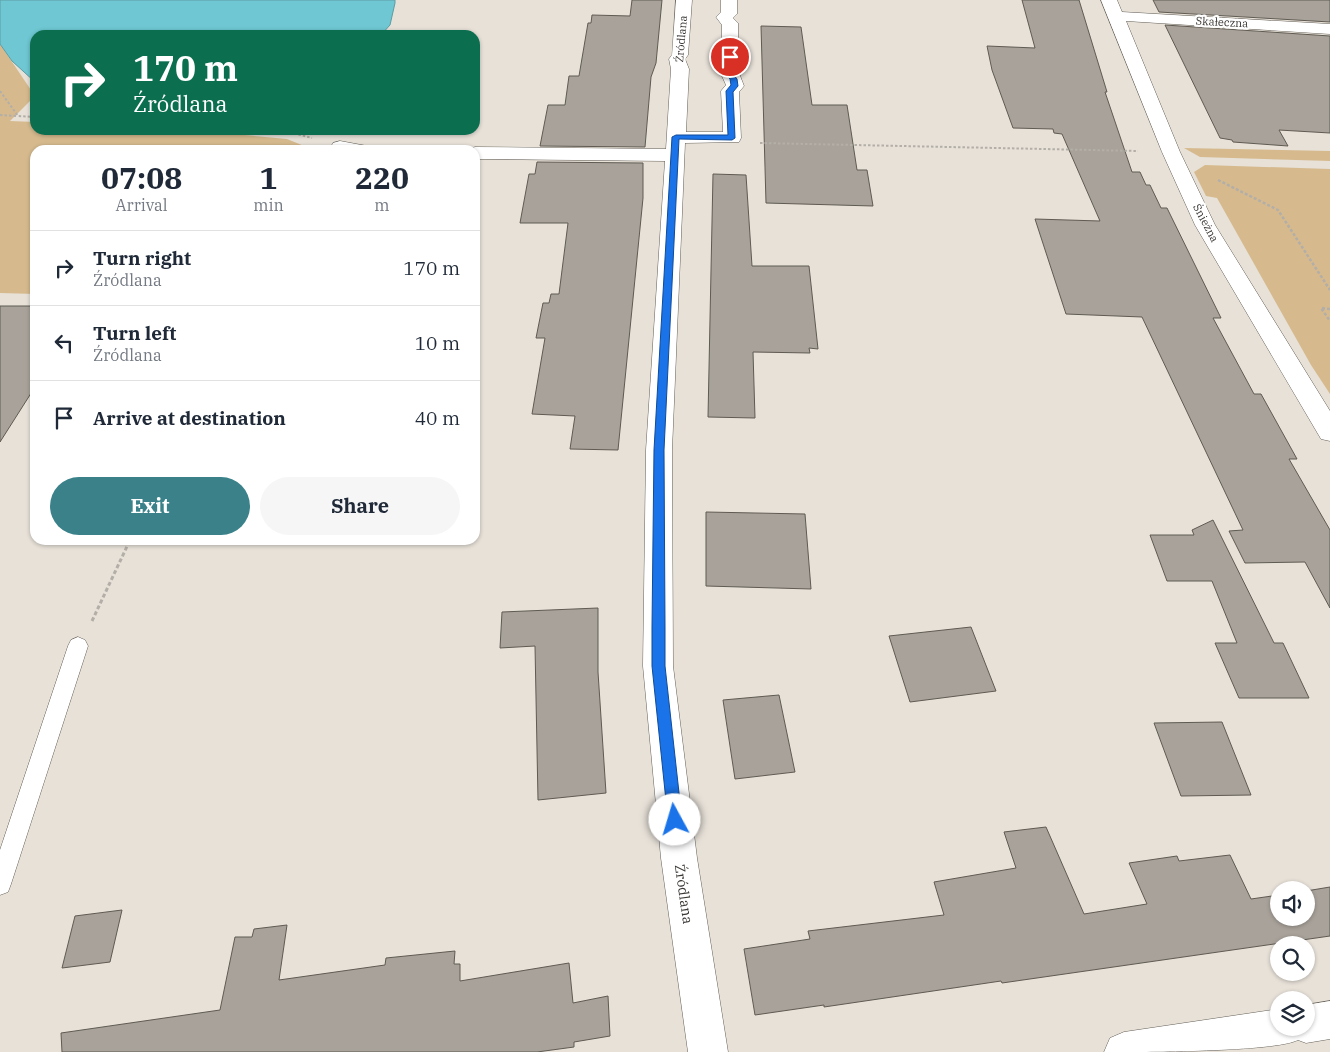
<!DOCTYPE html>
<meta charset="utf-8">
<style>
:root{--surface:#fff;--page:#f6f6f7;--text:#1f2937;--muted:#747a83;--line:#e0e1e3;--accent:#3a818a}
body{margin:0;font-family:"IBM Plex Serif",serif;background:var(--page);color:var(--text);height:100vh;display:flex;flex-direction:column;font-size:19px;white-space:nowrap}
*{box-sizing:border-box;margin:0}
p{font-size:16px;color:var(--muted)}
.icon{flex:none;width:28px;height:28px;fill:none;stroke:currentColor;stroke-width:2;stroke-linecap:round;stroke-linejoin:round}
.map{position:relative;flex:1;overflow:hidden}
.details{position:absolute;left:30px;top:145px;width:450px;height:400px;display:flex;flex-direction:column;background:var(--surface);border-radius:15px;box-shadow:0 1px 4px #0004}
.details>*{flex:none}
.guide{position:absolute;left:30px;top:30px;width:450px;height:105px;border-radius:15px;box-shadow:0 1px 4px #0004;background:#0b6e4f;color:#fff;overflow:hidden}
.tools{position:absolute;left:1270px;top:881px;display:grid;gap:10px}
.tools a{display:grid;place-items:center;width:45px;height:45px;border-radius:50%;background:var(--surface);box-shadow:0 1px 4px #0004;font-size:25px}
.pin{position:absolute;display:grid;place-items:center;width:42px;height:42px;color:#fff;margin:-21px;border:2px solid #fff;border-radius:50%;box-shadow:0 1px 5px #0007}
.me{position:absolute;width:55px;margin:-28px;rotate:354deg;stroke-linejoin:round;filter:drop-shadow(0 0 4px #0008)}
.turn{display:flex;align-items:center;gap:18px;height:105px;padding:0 20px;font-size:22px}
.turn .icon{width:65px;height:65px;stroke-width:2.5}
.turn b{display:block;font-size:35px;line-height:42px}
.eta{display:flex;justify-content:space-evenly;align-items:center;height:85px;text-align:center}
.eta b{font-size:30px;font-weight:700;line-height:35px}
.button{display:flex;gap:10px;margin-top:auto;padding:10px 20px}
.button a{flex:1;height:58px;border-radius:30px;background:var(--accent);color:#fff;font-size:20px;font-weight:700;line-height:58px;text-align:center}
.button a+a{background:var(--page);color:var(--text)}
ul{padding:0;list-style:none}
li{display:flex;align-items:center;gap:15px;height:75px;padding:0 20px;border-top:1px solid var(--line)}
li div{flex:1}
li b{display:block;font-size:19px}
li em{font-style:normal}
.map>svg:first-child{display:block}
.green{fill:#d6ba8e}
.water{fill:#6ec7d2;stroke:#5e9ca3}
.building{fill:#a8a29a;stroke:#5f5a52}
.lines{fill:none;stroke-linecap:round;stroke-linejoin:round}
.lane-casing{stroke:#645f57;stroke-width:1}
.street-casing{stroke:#645f57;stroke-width:1}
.path-far2{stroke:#b3aea7;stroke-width:2;stroke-dasharray:2.5 2;stroke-linecap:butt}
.path-far1{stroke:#b3aea7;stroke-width:2.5;stroke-dasharray:3 2;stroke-linecap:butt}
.path{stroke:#b3aea7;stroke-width:3;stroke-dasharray:4 2.5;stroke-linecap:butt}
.lane{fill:#fff;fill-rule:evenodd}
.street{fill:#fff;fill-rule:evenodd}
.route{fill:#1a73e8;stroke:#114b97}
.labels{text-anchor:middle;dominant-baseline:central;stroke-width:4.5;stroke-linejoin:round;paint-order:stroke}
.far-street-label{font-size:11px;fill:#3a3734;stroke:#fff}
.street-label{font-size:14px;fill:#3a3734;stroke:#fff}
</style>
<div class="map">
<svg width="1330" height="1052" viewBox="0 0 1330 1052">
<rect width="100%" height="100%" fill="#e7e1d8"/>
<path class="green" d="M 0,44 L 35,96 L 10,121 L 35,122 L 35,130 L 191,130 L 287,139 L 314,150 L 35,150 L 35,294 L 0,293 Z
M 1184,148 L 1330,151 L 1330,161 L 1200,157 Z
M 1205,165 L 1330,169 L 1330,394 L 1311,365 L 1217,198 L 1206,196 L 1194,172 Z"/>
<path class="water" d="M 0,0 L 395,0 L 395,3 L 390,25 L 381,35 L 35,35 L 35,82 L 12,61 L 0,44 Z"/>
<path class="building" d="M 632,0 L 662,0 L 656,63 L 651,77 L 645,147 L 540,146 L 548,105 L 565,105 L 569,76 L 579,76 L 588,23 L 591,23 L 592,15 L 630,16 Z
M 1022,0 L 1079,0 L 1107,92 L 1105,92 L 1132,172 L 1140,172 L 1146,185 L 1150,185 L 1161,208 L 1167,208 L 1221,318 L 1213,318 L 1254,394 L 1261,394 L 1297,459 L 1289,459 L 1330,530 L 1330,608 L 1305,562 L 1245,563 L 1229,531 L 1243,530 L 1142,317 L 1066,314 L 1035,219 L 1100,221 L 1062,134 L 1054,133 L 1053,129 L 1013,128 L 992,70 L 987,46 L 1035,48 Z
M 1153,0 L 1330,0 L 1330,22 L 1159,12 Z
M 1165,25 L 1330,36 L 1330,133 L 1279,130 L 1288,146 L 1233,142 L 1232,140 L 1220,138 Z
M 761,26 L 801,27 L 812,105 L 847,105 L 857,170 L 867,170 L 873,206 L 766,203 Z
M 537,162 L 643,163 L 643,198 L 618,450 L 570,449 L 575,416 L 532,414 L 545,338 L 536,338 L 543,303 L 549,303 L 551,294 L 559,294 L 568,223 L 520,223 L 529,174 L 535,174 Z
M 713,174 L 746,175 L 752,266 L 809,266 L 818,349 L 809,348 L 810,353 L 753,352 L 755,418 L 708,417 Z
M 0,306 L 35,306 L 35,387 L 0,442 Z
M 706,512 L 805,514 L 811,589 L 706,586 Z
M 1213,520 L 1274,643 L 1283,643 L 1309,698 L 1239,698 L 1215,643 L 1237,643 L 1212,581 L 1167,581 L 1150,535 L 1194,535 L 1192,530 Z
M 598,608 L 598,672 L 606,793 L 538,800 L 535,646 L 500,648 L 502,612 Z
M 971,627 L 996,691 L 910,702 L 889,636 Z
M 779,695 L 795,772 L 735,779 L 723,700 Z
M 1222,722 L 1251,795 L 1181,796 L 1154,723 Z
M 1046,827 L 1084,914 L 1147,904 L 1129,863 L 1177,856 L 1179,861 L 1230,855 L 1251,899 L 1279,895 L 1279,918 L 1306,918 L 1306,891 L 1330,887 L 1330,936 L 1002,983 L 1001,981 L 824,1007 L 824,1005 L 755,1015 L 744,949 L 810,939 L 808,931 L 944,915 L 934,882 L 1016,868 L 1004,832 Z
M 122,910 L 110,962 L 62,968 L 75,916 Z
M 287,925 L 279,980 L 385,965 L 386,958 L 455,951 L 454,964 L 460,964 L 460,981 L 569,963 L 573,1003 L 608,996 L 610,1036 L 574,1042 L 574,1047 L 537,1052 L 62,1052 L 61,1033 L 220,1010 L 235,937 L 252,937 L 254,929 Z"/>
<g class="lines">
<defs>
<path id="lane" d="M 78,637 L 85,640 L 88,646 L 11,884 L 8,892 L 0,895 L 0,850 L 68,646 L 71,640 Z"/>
<path id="street" d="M 676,0 L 692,0 L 688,55 L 685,59 L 689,69 L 686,132 L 723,132 L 721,91 L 726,85 L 721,74 L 722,25 L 716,17 L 721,12 L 721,0 L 737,0 L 737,14 L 733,18 L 738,23 L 739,73 L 744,86 L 739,92 L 741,138 L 739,142 L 685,143 L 672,450 L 673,666 L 697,858 L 728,1052 L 688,1052 L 661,858 L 643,666 L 646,450 L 665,161 L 475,159 L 475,150 L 468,150 L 475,147 L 666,149 L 671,69 L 669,59 L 672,55 Z
M 1101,0 L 1117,0 L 1122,12 L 1330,24 L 1330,34 L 1126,21 L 1180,152 L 1215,225 L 1330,411 L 1330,441 L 1321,439 L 1195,225 L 1162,152 Z
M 340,141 L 367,146 L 369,150 L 333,150 L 331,147 L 333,143 Z
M 1330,1001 L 1330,1039 L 1306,1043 L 1298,1040 C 1275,1052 1141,1052 1104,1052 L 1110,1038 L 1124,1032 L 1279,1009 L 1279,1028 L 1306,1028 L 1306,1005 Z"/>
</defs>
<use href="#lane" class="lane-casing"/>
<use href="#street" class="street-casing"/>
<path class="path-far2" d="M 0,91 L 18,116 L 35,117
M 0,115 L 17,116
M 281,130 L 312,138
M 760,143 L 1138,151"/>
<path class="path-far1" d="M 1218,180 L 1278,210 L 1330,290
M 1330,309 L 1321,308 L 1330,321"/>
<path class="path" d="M 92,621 L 130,540"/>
<use href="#lane" class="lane"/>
<use href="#street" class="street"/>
</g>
<path class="route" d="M 730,55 L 733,57 L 733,74 L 737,79 L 738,86 L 733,92 L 735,138 L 732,140 L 679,139 L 664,450 L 665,627 L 665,666 L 682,820 L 680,825 L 675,827 L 670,825 L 668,820 L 652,666 L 652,627 L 654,450 L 672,137 L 676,135 L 728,135 L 726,91 L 731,85 L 730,79 L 726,74 L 726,57 Z"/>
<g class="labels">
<g class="far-street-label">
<text transform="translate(1222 22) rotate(3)">Skałeczna</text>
<text transform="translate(681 39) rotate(-85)">Źródlana</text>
<text transform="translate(1206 223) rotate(62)">Śnieżna</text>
</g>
<g class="street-label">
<text transform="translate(684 894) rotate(82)">Źródlana</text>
</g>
</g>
</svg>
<div class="tools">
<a><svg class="icon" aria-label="sound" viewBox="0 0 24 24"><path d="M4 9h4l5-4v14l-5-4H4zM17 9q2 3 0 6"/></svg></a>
<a><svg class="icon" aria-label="search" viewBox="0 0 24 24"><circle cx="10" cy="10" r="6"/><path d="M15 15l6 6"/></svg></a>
<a><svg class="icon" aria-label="layers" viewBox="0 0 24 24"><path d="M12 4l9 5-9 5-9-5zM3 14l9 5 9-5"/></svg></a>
</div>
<div class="pin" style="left:730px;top:57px;background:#d93025"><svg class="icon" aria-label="arrive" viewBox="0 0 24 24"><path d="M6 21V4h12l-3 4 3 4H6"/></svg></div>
<svg class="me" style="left:675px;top:820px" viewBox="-20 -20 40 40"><circle r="19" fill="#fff"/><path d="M0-13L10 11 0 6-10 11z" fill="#1a73e8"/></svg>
<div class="guide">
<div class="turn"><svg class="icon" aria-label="right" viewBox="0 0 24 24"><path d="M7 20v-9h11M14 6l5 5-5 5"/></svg><div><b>170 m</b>Źródlana</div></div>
</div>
<section class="details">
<div class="eta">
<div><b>07:08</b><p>Arrival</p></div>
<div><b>1</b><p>min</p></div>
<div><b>220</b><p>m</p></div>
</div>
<ul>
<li><svg class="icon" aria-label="right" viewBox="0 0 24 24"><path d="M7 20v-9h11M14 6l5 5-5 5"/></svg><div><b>Turn right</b><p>Źródlana</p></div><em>170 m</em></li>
<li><svg class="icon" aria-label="left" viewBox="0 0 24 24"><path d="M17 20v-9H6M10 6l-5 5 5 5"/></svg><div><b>Turn left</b><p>Źródlana</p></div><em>10 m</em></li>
<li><svg class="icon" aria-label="arrive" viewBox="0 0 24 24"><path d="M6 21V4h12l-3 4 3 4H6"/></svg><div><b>Arrive at destination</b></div><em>40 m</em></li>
</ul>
<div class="button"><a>Exit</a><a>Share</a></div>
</section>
</div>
